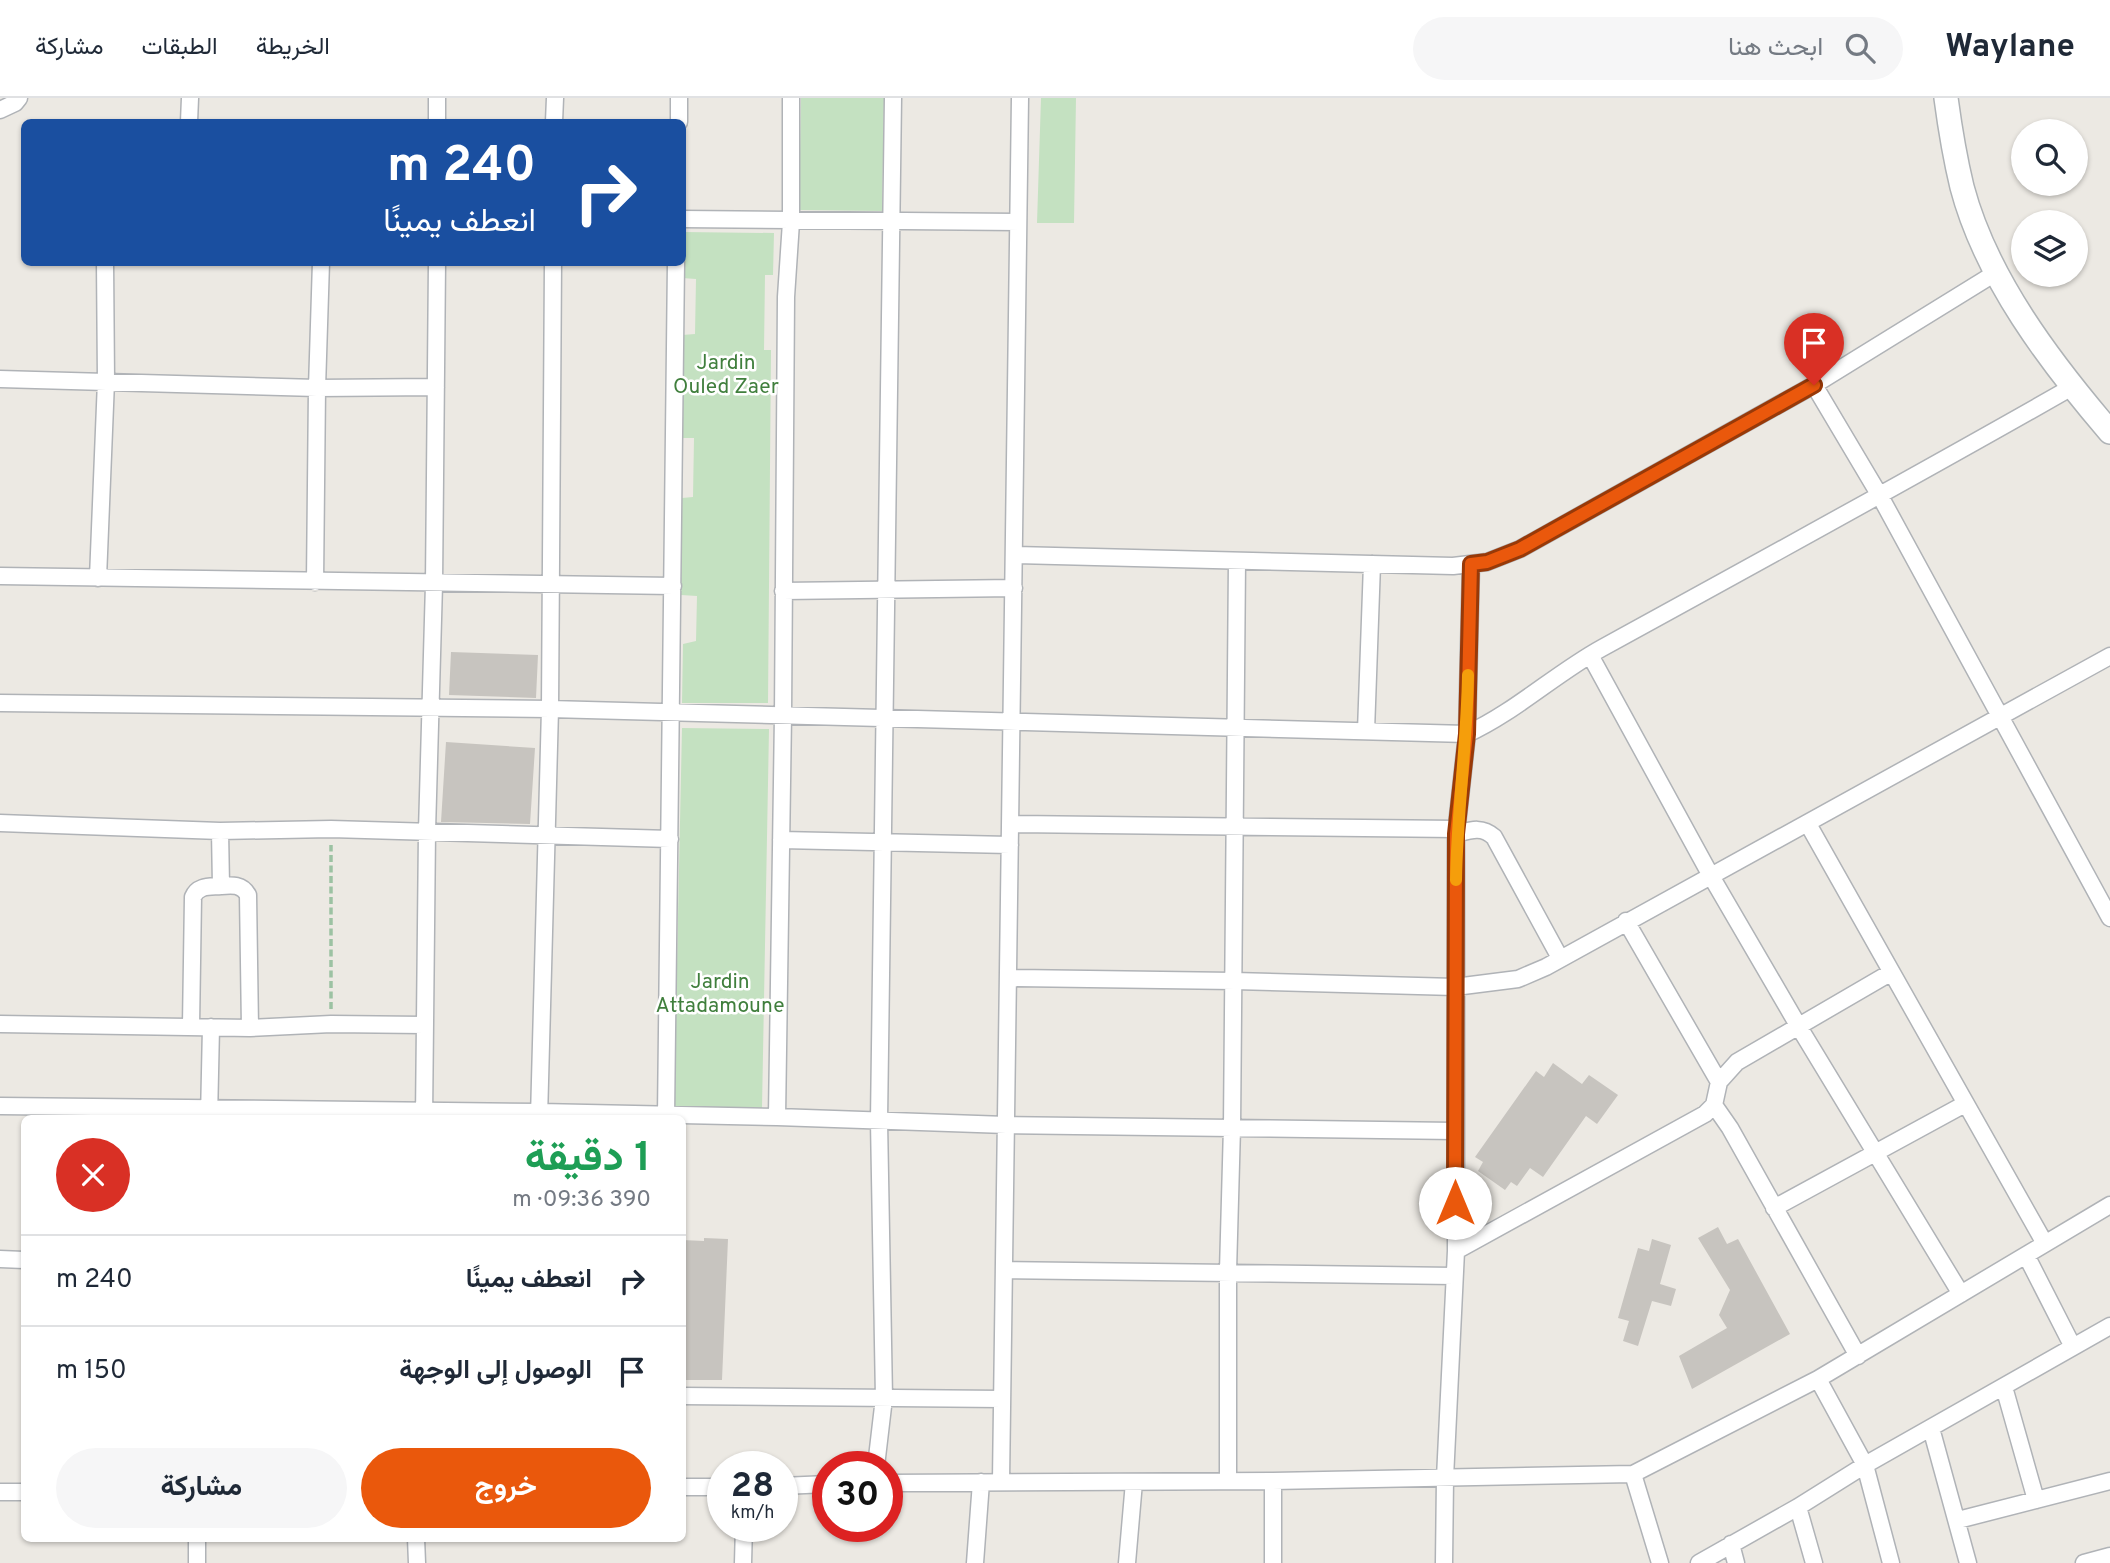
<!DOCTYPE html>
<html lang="ar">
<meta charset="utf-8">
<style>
:root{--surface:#fff;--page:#f6f6f7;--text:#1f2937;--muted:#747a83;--line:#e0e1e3;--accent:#ea580c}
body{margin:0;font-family:Overpass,Vazirmatn,sans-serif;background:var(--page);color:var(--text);direction:rtl;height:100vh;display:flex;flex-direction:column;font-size:26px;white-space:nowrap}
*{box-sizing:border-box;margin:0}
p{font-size:23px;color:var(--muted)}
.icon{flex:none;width:38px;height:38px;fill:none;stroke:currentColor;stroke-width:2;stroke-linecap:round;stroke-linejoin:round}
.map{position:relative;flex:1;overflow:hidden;direction:ltr}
.panel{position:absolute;left:21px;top:1017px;width:665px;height:427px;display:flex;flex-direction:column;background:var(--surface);border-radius:10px;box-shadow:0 2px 5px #0004;direction:rtl}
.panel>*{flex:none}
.banner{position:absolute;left:21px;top:21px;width:665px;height:147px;border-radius:10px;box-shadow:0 2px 5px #0004;direction:rtl;background:#1a4fa0;color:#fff;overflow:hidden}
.controls{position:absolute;left:2011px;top:21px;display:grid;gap:14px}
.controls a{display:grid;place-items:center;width:77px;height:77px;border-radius:50%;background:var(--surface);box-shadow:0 2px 5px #0004;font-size:35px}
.speed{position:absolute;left:707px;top:1353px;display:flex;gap:14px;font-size:35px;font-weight:700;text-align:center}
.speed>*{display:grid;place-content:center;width:91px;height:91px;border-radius:50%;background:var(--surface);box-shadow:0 2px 5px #0004;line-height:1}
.speed small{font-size:18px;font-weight:400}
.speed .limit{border:10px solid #d22;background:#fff;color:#111}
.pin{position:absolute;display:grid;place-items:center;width:60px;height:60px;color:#fff;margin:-72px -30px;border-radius:50% 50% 50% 0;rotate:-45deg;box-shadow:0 0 7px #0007}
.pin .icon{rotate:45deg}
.me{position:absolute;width:77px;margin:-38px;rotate:0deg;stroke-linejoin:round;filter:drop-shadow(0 0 5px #0008)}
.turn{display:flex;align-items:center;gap:24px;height:147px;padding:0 35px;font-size:32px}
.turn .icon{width:91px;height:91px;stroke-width:2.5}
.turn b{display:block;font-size:49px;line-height:60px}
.round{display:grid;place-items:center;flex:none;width:74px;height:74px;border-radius:37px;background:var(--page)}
.overview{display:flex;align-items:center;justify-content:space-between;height:119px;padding:0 35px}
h1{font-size:42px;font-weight:700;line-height:52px;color:#1e9e55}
.action{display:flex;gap:14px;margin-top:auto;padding:14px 35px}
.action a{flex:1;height:80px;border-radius:42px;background:var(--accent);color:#fff;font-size:28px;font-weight:700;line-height:80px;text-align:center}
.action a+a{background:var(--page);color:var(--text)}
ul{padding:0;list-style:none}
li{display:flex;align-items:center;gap:21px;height:91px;padding:0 35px;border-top:2px solid var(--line)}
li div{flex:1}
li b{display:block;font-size:26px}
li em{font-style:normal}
header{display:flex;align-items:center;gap:42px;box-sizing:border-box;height:98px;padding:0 35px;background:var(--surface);border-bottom:2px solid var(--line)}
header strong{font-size:33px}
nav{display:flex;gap:38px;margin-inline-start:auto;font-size:24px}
.search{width:490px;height:63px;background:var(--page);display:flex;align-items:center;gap:18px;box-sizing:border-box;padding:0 24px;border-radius:38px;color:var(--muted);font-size:26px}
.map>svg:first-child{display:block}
.green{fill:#c4e1c1}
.building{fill:#c7c4bf}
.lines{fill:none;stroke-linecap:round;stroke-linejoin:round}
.minor-casing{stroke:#b0b3b7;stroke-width:19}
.secondary-casing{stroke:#afb3b6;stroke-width:26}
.path{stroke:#9cc2a3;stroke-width:3.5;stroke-dasharray:7 3.5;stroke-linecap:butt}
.minor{stroke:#fff;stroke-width:16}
.secondary{stroke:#fff;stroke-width:23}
.route-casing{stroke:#983908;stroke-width:18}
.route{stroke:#ea580c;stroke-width:12}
.slow{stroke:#f59e0b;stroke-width:12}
.labels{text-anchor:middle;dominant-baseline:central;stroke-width:5;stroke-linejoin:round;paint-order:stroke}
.park-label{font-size:21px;fill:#407f3d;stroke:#fff}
</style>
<header>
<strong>Waylane</strong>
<div class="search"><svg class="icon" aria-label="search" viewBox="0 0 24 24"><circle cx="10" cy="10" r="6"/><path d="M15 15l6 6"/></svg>ابحث هنا</div>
<nav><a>الخريطة</a><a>الطبقات</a><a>مشاركة</a></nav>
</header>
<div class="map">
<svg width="2110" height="1465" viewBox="0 0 2110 1465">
<rect width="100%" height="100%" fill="#ece9e3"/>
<path class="green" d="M 801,0 L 884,0 L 882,113 L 799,112 Z
M 1041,0 L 1076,0 L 1074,125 L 1037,125 Z
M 683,134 L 774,135 L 773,177 L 765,177 L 764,252 L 771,252 L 768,605 L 682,605 L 683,546 L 696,543 L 697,498 L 681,497 L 682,400 L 693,399 L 694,340 L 680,340 L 682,237 L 695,236 L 696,181 L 682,180 Z
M 682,630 L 769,631 L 762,1010 L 674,1008 Z"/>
<path class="building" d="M 451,554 L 538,557 L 536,600 L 449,597 Z
M 446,644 L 535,650 L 530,726 L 441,724 Z
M 1553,965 L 1582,986 L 1589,977 L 1618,997 L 1597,1026 L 1586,1018 L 1543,1079 L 1530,1070 L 1517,1088 L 1511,1084 L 1505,1092 L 1478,1073 L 1483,1064 L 1475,1059 L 1536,973 L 1544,979 Z
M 1718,1129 L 1727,1146 L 1738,1141 L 1790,1236 L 1692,1291 L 1679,1258 L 1727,1230 L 1719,1217 L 1730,1192 L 1698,1140 Z
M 704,1140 L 728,1141 L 722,1282 L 682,1282 L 682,1142 L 704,1143 Z
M 1652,1141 L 1671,1147 L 1660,1186 L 1676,1191 L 1671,1208 L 1652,1203 L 1638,1248 L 1623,1243 L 1629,1223 L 1618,1220 L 1638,1150 L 1649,1153 Z"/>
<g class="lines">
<defs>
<path id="minor" d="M 437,0 L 437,24
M 0,12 L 15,5 L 19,0
M 189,24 L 190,0
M 554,24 L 555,0
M 679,24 L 679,0
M 682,121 L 1018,124
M 0,281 L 317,290 L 436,289
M 1814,287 L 1880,398 L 2110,820
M 1014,457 L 1453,468 L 1487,464 L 1520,451 L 1814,287 L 1997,174
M 0,478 L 673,488
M 98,480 L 106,283 L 105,164
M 315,484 L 317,290 L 321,164
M 783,493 L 1014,490
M 1590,557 L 1711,778 L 1799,929 L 1961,1196
M 0,605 L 550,611 L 1467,636 C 1515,614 1555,576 1602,550 C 1759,464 1916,378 2072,289
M 1366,633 L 1372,466
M 0,725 L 220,733 L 331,731 L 670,741
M 1010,726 L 1457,731
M 1808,726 L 2044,1144
M 1456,736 C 1471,732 1482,728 1494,739 L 1560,860
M 781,742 L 1010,747
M 221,788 C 232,787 242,786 248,797 L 250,930
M 1626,823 L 1719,984
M 1008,880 L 1234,883 L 1455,889 L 1518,881 L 1546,869 L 2110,558
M 0,926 L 250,930 L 331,926 L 424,927
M 191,928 L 193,799 C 198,787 210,789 221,788 L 220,733
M 1714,1007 L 1719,984 L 1737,964 L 1890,875
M 0,1008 L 540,1014 L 777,1019 L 1006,1027 L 1455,1033
M 666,1018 L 676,164
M 777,1019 L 783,617 L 786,199 L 791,124 L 791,0
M 209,1020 L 211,929
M 424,1020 L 427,733 L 434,486 L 437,164
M 539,1020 L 550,611 L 553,164
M 1774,1110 L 1965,1006
M 1456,1153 L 1705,1016 L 1714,1007 L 1730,1030 L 1858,1258
M 2026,1157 L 2073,1249
M 0,1161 L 24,1162
M 1004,1172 L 1454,1178
M 1818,1281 L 1865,1367 L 1891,1465
M 2004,1289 L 2036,1402
M 682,1298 L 1002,1301
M 1931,1330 L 1968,1465
M 876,1368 L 884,1300 L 879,1023 L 893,0
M 1633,1376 L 1660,1465
M 1228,1382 L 1228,1173 L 1232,1029 L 1237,463
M 1001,1383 L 1020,0
M 887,1385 L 1273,1383 L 1633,1376 L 1818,1281 L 2110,1107
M 782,1388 L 828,1386
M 682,1389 L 723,1389
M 0,1394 L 24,1394
M 1798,1409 L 1814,1465
M 1958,1422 L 2110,1383
M 416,1440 L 417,1465
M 1731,1446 L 1736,1465
M 197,1465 L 197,1440
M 743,1465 L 744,1428
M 975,1465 L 981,1384
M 1127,1465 L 1134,1384
M 1273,1465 L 1273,1383
M 1444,1465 L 1445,1380 L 1456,1153 L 1456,736 L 1467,636 L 1471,466
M 1699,1465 L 1798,1409 L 1865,1367 L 2110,1228
M 2084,1465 L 2110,1458"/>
<path id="secondary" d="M 1946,0 C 1950,30 1955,60 1962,89 C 1986,180 2050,264 2110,334"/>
</defs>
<use href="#minor" class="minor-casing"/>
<use href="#secondary" class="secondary-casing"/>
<path class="path" d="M 331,911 L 331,747"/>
<use href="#minor" class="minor"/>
<use href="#secondary" class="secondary"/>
</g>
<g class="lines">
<defs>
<path id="route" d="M 1455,1105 L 1456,736 L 1467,636 L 1471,466 L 1487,464 L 1520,451 L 1814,287"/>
</defs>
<use href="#route" class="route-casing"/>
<use href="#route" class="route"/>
<path class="slow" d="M 1456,782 C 1457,714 1467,646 1468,577"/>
</g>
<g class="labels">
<g class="park-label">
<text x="726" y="265">Jardin<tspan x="726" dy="24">Ouled Zaer</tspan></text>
<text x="720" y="884">Jardin<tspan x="720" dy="24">Attadamoune</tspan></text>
</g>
</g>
</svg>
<div class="controls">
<a><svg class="icon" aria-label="search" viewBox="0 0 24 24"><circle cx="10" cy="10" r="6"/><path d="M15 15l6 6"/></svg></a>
<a><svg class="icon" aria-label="layers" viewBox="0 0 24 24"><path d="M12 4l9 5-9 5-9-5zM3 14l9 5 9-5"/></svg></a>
</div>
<div class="speed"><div>28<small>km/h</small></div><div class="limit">30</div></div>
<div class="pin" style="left:1814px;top:287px;background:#d93025"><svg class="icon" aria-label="arrive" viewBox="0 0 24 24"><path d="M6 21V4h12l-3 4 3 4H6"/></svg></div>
<svg class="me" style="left:1455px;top:1105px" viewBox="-20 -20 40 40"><circle r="19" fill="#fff"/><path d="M0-13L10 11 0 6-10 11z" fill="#ea580c"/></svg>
<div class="banner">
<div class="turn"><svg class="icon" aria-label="right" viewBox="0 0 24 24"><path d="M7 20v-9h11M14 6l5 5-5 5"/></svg><div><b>240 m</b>انعطف يمينًا</div></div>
</div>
<section class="panel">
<div class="overview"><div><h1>1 دقيقة</h1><p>390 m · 09:36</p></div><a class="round" style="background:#d93025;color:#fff"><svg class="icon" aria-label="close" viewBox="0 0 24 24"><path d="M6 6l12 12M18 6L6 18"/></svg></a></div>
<ul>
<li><svg class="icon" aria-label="right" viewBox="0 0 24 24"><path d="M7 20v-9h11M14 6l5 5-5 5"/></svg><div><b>انعطف يمينًا</b></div><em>240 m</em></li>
<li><svg class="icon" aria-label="arrive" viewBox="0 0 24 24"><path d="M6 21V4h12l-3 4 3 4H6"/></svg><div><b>الوصول إلى الوجهة</b></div><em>150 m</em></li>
</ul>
<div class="action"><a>خروج</a><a>مشاركة</a></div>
</section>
</div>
